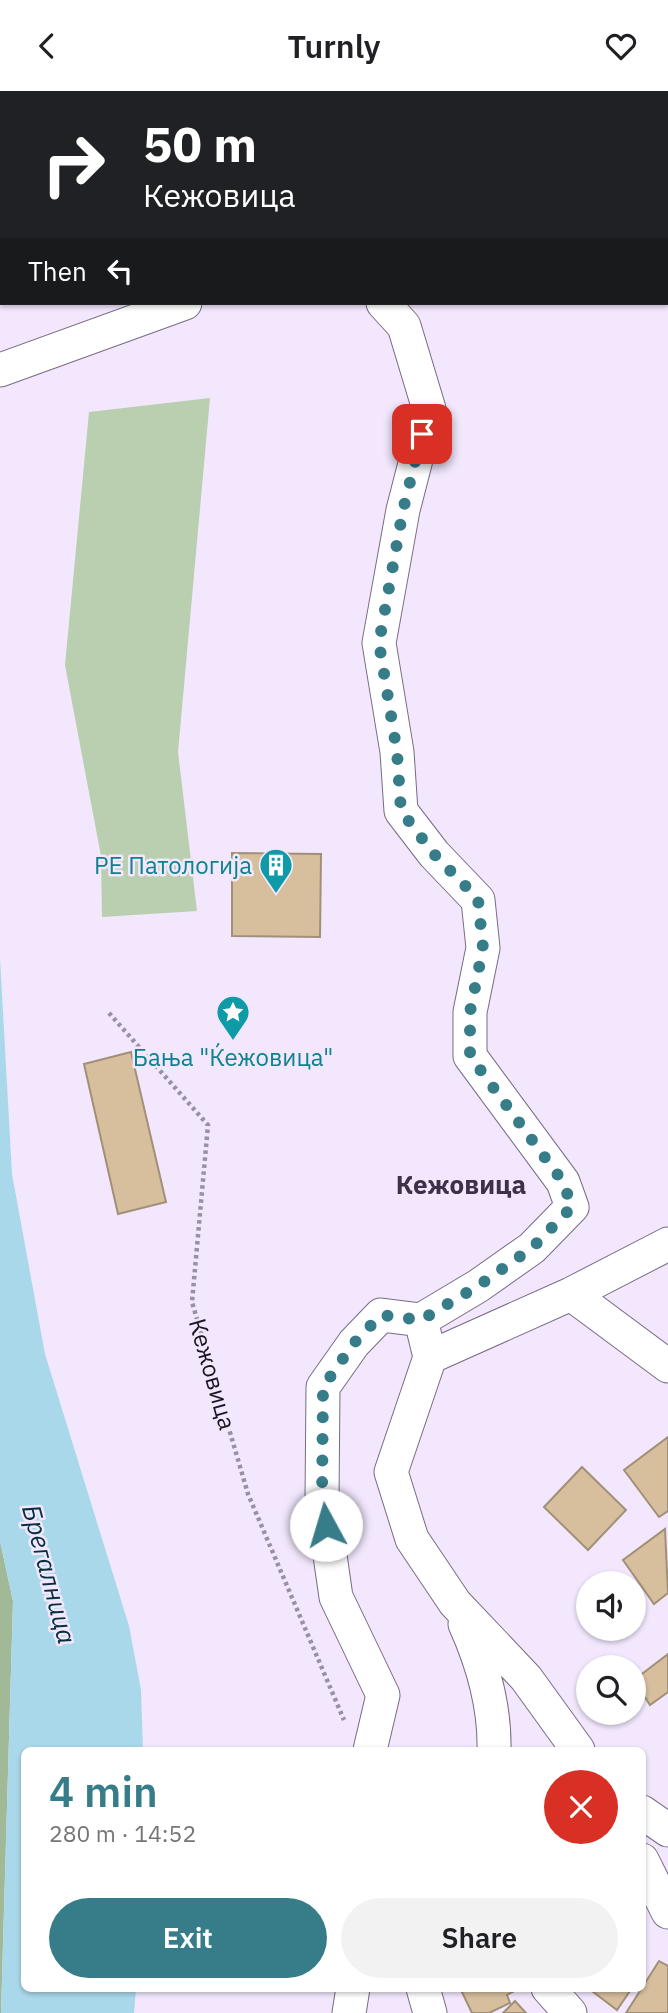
<!DOCTYPE html>
<meta charset="utf-8">
<style>
:root{--surface:#fff;--page:#f2f2f2;--text:#202124;--muted:#757577;--accent:#377c89}
body{margin:0;font-family:"IBM Plex Sans",sans-serif;background:var(--page);color:var(--text);height:100vh;display:flex;flex-direction:column;font-size:26px;white-space:nowrap}
*{box-sizing:border-box;margin:0}
p{font-size:23px;color:var(--muted)}
.icon{flex:none;width:38px;height:38px;fill:none;stroke:currentColor;stroke-width:2;stroke-linecap:round;stroke-linejoin:round}
.map{position:relative;flex:1;overflow:hidden}
.panel{position:absolute;left:21px;top:1656px;width:625px;height:245px;display:flex;flex-direction:column;background:var(--surface);border-radius:10px;box-shadow:0 2px 5px #0004}
.panel>*{flex:none}
.guide{position:absolute;left:0px;top:0px;width:668px;height:214px;box-shadow:0 2px 5px #0004;background:#202124;color:#fff;overflow:hidden}
.fabs{position:absolute;left:576px;top:1480px;display:grid;gap:14px}
.fabs a{display:grid;place-items:center;width:70px;height:70px;border-radius:50%;background:var(--surface);box-shadow:0 2px 5px #0004;font-size:35px}
.pin{position:absolute;display:grid;place-items:center;width:60px;height:60px;color:#fff;margin:-30px;border-radius:14px;box-shadow:0 4px 10px #0006}
.me{position:absolute;width:77px;margin:-38px;rotate:354deg;stroke-linejoin:round;filter:drop-shadow(0 0 5px #0008)}
.turn{display:flex;align-items:center;gap:24px;height:147px;padding:0 28px;font-size:32px}
.turn .icon{width:91px;height:91px;stroke-width:2.5}
.turn b{display:block;font-size:49px;line-height:60px}
.then{display:flex;align-items:center;height:66px;padding:0 28px;background:#0003;gap:14px;font-size:26px}
.round{display:grid;place-items:center;flex:none;width:74px;height:74px;border-radius:37px;background:var(--page)}
.summary{display:flex;align-items:center;justify-content:space-between;height:119px;padding:0 28px}
h1{font-size:42px;font-weight:600;line-height:52px;color:var(--accent)}
.cta{display:flex;gap:14px;margin-top:auto;padding:14px 28px}
.cta a{flex:1;height:80px;border-radius:42px;background:var(--accent);color:#fff;font-size:28px;font-weight:600;line-height:80px;text-align:center}
.cta a+a{background:var(--page);color:var(--text)}
header{display:flex;justify-content:space-between;align-items:center;height:91px;padding:0 28px;background:var(--surface);font-size:32px;font-weight:600}
.map>svg:first-child{display:block}
.green{fill:#bacfb0}
.forest{fill:#a1b997}
.water{fill:#aad8eb}
.building{fill:#d7bf9d;stroke:#a19078;stroke-width:2}
.lines{fill:none;stroke-linecap:round;stroke-linejoin:round}
.minor-casing{stroke:#786b84;stroke-width:35}
.path{stroke:#9990a1;stroke-width:4.5;stroke-dasharray:3.5 3.5;stroke-linecap:butt}
.minor{stroke:#fff;stroke-width:33}
.route{stroke:#377c89;stroke-width:12;stroke-dasharray:0 21.6}
.labels{text-anchor:middle;dominant-baseline:central;stroke-width:5;stroke-linejoin:round;paint-order:stroke}
.culture-label{font-size:24px;fill:#0d838f;stroke:#f2e7fd;text-anchor:end}
.street-label{font-size:24px;fill:#19141e;stroke:#f2e7fd}
.neighbourhood-label{font-size:26px;font-weight:bold;fill:#3d3147;stroke:#f2e7fd}
.water-label{font-size:26px;font-style:italic;fill:#06303e;stroke:#f2e7fd}
</style>
<header><svg class="icon" aria-label="back" viewBox="0 0 24 24"><path d="M15 5l-7 7 7 7"/></svg>Turnly<svg class="icon" aria-label="heart" viewBox="0 0 24 24"><path d="M12 20l-8-8c-3-5 5-10 8-4 3-6 11-1 8 4z"/></svg></header>
<div class="map">
<svg width="668" height="1922" viewBox="0 0 668 1922">
<rect width="100%" height="100%" fill="#f2e7fd"/>
<path class="green" d="M 210,307 L 178,661 L 197,820 L 102,826 L 101,765 L 65,574 L 89,321 Z"/>
<path class="forest" d="M 0,1450 L 13,1510 L 1,1922 L 0,1922 Z"/>
<path class="water" d="M 0,867 L 12,1083 L 45,1263 L 129,1535 L 141,1599 L 143,1659 L 24,1659 L 24,1897 L 136,1897 L 134,1922 L 1,1922 L 13,1510 L 0,1450 Z"/>
<path class="building" d="M 232,762 L 321,763 L 320,846 L 232,845 Z
M 131,961 L 166,1111 L 118,1123 L 84,973 Z
M 668,1346 L 668,1420 L 659,1426 L 624,1379 Z
M 582,1376 L 626,1419 L 588,1459 L 544,1416 Z
M 665,1438 L 668,1502 L 654,1513 L 623,1469 Z
M 668,1563 L 668,1601 L 650,1614 L 634,1589 Z
M 659,1870 L 668,1875 L 668,1922 L 626,1922 Z
M 460,1897 L 520,1897 L 507,1904 L 510,1912 L 489,1922 L 472,1922 Z
M 588,1897 L 632,1897 L 617,1919 Z
M 515,1910 L 526,1922 L 503,1922 Z"/>
<g class="lines">
<defs>
<path id="minor" d="M 147,2 L 147,0
M 0,279 L 185,212
M 571,1203 L 668,1153
M 421,1229 L 430,1266 L 391,1381 L 412,1448 L 455,1512 L 526,1587 L 578,1659
M 430,1266 L 571,1203 L 668,1275
M 465,1533 C 483,1573 495,1615 494,1659
M 370,1659 L 383,1604 L 336,1506 L 322,1409 L 323,1296 L 354,1252 L 381,1224 L 421,1229 L 478,1195 L 532,1157 L 572,1116 L 563,1091 L 470,965 L 470,921 L 483,857 L 478,809 L 434,763 L 401,720 L 397,661 L 379,552 L 403,419 L 429,318 L 404,235 L 383,212
M 642,1721 L 668,1739
M 642,1769 L 668,1821
M 423,1897 L 430,1922
M 548,1897 L 570,1922
M 349,1922 L 353,1897"/>
</defs>
<use href="#minor" class="minor-casing"/>
<path class="path" d="M 109,922 L 208,1034 L 192,1211 L 248,1403 L 344,1629"/>
<use href="#minor" class="minor"/>
</g>
<g class="lines">
<path class="route" d="M 326,1434 L 322,1409 L 323,1296 L 354,1252 L 381,1224 L 421,1229 L 478,1195 L 532,1157 L 572,1116 L 563,1091 L 470,965 L 470,921 L 483,857 L 478,808 L 434,763 L 401,720 L 397,661 L 379,552 L 403,419 L 422,343"/>
</g>
<defs>
<symbol id="building-pin" viewBox="-11 -11 22 30"><path d="M0 17L-7.5 6A9.5 9.5 0 1 1 7.5 6Z" fill="#0f9aa8" stroke="#f2e7fd"/><path d="M-4-6H4V6H1V3H-1V6H-4ZM-2.5-4.3h1.7v1.8h-1.7ZM.8-4.3h1.7v1.8H.8ZM-2.5-1h1.7V.8h-1.7ZM.8-1h1.7V.8H.8Z" fill="#fff"/></symbol>
<symbol id="sight-pin" viewBox="-11 -11 22 30"><path d="M0 17L-7.5 6A9.5 9.5 0 1 1 7.5 6Z" fill="#0f9aa8" stroke="#f2e7fd"/><path d="M0-6L1.8-2.2L6-1.7L2.9 1.2L3.7 5.4L0 3.3L-3.7 5.4L-2.9 1.2L-6-1.7L-1.8-2.2Z" fill="#fff"/></symbol>
</defs>
<g fill-rule="evenodd">
<use href="#building-pin" x="257" y="755" width="38" height="52"/>
<use href="#sight-pin" x="214" y="902" width="38" height="52"/>
</g>
<g class="labels">
<g class="culture-label">
<text x="252" y="774">РЕ Патологија</text>
<text x="233" y="966" text-anchor="middle">Бања "Ќежовица"</text>
</g>
<g class="street-label">
<text transform="translate(213 1283) rotate(74)">Кежовица</text>
</g>
<g class="neighbourhood-label">
<text x="461" y="1093">Кежовица</text>
</g>
<g class="water-label">
<text transform="translate(50 1483) rotate(75)">Брегалница</text>
</g>
</g>
</svg>
<div class="fabs">
<a><svg class="icon" aria-label="sound" viewBox="0 0 24 24"><path d="M4 9h4l5-4v14l-5-4H4zM17 9q2 3 0 6"/></svg></a>
<a><svg class="icon" aria-label="search" viewBox="0 0 24 24"><circle cx="10" cy="10" r="6"/><path d="M15 15l6 6"/></svg></a>
</div>
<div class="pin" style="left:422px;top:343px;background:#d93025"><svg class="icon" aria-label="arrive" viewBox="0 0 24 24"><path d="M6 21V4h12l-3 4 3 4H6"/></svg></div>
<svg class="me" style="left:326px;top:1434px" viewBox="-20 -20 40 40"><circle r="19" fill="#fff"/><path d="M0-13L10 11 0 6-10 11z" fill="#377c89"/></svg>
<div class="guide">
<div class="turn"><svg class="icon" aria-label="right" viewBox="0 0 24 24"><path d="M7 20v-9h11M14 6l5 5-5 5"/></svg><div><b>50 m</b>Кежовица</div></div>
<div class="then">Then<svg class="icon" aria-label="left" viewBox="0 0 24 24"><path d="M17 20v-9H6M10 6l-5 5 5 5"/></svg></div>
</div>
<section class="panel">
<div class="summary"><div><h1>4 min</h1><p>280 m · 14:52</p></div><a class="round" style="background:#d93025;color:#fff"><svg class="icon" aria-label="close" viewBox="0 0 24 24"><path d="M6 6l12 12M18 6L6 18"/></svg></a></div>
<div class="cta"><a>Exit</a><a>Share</a></div>
</section>
</div>
